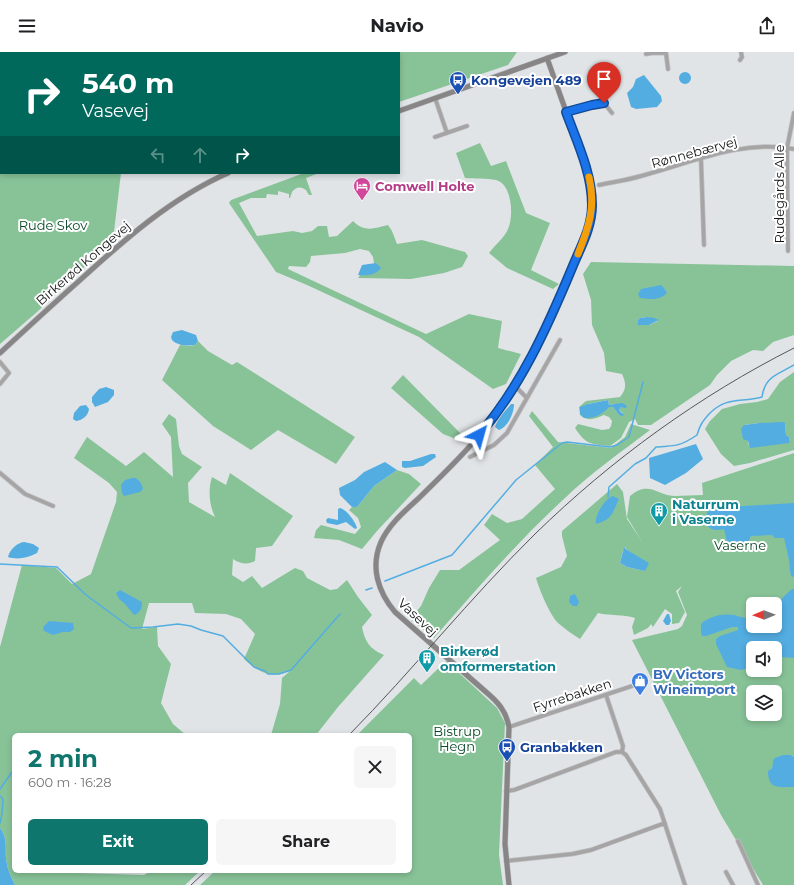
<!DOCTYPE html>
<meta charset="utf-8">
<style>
:root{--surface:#fff;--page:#f6f6f6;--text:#202124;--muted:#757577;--accent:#0f766e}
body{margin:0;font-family:Montserrat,sans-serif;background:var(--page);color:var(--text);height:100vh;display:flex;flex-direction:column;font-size:15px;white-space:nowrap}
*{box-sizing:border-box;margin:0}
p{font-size:13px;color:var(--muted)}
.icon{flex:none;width:22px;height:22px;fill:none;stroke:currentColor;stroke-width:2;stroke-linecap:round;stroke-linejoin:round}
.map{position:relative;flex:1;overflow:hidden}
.details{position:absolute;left:12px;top:681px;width:400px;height:140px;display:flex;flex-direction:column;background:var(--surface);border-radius:6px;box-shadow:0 2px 6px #0003}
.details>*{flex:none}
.top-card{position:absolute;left:0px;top:0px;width:400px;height:122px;box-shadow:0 2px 6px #0003;background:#00695c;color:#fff;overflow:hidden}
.needle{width:26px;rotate:269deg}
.fabs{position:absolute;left:746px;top:545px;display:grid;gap:8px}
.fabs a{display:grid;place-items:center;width:36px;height:36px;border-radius:6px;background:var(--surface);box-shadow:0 2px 6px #0003;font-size:20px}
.pin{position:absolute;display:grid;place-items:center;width:34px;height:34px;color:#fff;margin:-41px -17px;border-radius:50% 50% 50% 0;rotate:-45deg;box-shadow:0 0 4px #0007}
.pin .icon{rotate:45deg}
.me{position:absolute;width:44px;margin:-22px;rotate:39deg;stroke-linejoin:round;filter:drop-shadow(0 0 3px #0008)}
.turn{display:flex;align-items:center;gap:14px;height:84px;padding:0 16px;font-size:18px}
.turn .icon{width:52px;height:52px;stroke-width:2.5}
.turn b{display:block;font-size:28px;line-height:34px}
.lanes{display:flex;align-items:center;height:38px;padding:0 16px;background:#0003;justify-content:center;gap:20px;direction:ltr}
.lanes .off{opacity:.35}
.round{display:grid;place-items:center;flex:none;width:42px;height:42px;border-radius:6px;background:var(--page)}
.head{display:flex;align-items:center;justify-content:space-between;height:68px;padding:0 16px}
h1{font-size:24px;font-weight:700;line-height:30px;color:var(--accent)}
.button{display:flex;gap:8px;margin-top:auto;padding:8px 16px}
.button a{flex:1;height:46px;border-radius:6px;background:var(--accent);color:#fff;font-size:16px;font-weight:700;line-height:46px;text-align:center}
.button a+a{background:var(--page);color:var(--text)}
header{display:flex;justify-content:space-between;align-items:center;height:52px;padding:0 16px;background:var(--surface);font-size:18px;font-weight:700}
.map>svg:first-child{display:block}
.green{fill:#88c398;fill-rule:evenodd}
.water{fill:#53ade1}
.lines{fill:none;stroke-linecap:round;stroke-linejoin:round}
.stream{stroke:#53ade1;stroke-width:1.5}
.street-casing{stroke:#bcbec1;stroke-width:5}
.secondary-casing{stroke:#bcbec1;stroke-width:6}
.street{stroke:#a6a4a4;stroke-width:3.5}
.secondary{stroke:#888586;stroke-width:5}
.tram{stroke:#545658;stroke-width:1}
.route-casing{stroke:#114b97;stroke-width:10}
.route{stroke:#1a73e8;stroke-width:7}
.slow{stroke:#f59e0b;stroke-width:7}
.labels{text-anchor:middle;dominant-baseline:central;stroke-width:4;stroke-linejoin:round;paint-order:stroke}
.transit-label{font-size:13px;font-weight:bold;fill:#164399;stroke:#fff;text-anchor:start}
.street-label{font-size:13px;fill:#121314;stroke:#fff}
.hotel-label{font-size:13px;font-weight:bold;fill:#b23c85;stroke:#fff;text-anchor:start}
.park-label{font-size:13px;fill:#054723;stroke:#fff}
.culture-label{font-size:13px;font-weight:bold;fill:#0d838f;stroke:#fff;text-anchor:start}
.shop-label{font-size:13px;font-weight:bold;fill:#366cbe;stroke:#fff;text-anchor:start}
</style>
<header><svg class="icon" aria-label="menu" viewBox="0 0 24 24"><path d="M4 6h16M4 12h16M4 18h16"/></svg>Navio<svg class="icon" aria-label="share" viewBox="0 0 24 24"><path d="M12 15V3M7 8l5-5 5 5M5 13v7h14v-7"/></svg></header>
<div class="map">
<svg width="794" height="833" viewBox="0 0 794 833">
<rect width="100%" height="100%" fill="#e1e4e7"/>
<path class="green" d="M 0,0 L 517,0 L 508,13 L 399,50 L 399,1 L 1,1 L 1,121 L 121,121 L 113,188 L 37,260 L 0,292 Z
M 480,91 L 491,114 L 506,109 L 526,161 L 550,171 L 531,218 L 559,232 L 553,237 L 507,216 L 489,201 C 495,193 505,185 508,177 C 514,164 512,132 496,128 C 486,126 475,127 465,126 L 456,101 Z
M 304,121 L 319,121 L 306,126 L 312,143 L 309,143 L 306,138 C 300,134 296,135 292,140 L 290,146 L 289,146 L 289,142 L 278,139 L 278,143 L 267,142 L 266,146 L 251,146 L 239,151 L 257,184 L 293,179 L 302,181 L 312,179 L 318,174 L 327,174 L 329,185 L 337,184 L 353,169 C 365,181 374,176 388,173 L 392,179 L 397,192 L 422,188 L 465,200 L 468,204 L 462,215 L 444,221 L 411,227 L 358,226 L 361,222 L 375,218 L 373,205 L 369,199 L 360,197 L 345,201 L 311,204 L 310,210 L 306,215 L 289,214 L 288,217 L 426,282 L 469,262 L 502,269 L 498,296 L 521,302 L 506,332 L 493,337 L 419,285 L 307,233 L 276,220 L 229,151 L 231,148 Z
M 591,210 L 794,214 L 794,283 L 773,290 L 763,299 L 753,298 L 731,309 L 717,323 L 710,333 L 651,373 L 638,373 L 635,367 L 629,370 L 621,386 L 610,394 C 591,392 586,393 575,376 L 578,372 L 602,378 L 609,377 L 611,374 L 612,369 L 609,365 L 604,363 C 595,367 588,370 580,363 L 579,355 L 586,349 L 620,345 C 627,337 626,331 622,322 L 606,319 L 604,301 L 592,273 L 591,248 L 583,222 ZM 647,265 L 658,269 L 649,273 L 637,273 L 638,268 L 640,266 ZM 608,348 L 609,353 L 618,352 L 621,355 L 619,358 L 623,361 L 619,363 L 613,355 L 588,352 Z
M 198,289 L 208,299 L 232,313 L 237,310 L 355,385 L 336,412 L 278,378 L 251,398 L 213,374 L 162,328 L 180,293 L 189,294 L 195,293 Z
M 794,320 L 794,398 L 750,411 L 734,414 L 721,402 L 705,377 L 710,369 L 722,357 L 740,352 L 757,350 L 768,347 L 780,330 ZM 759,371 L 785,371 L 786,383 L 789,385 L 790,390 L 749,394 L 744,373 Z
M 403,323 L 461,382 L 456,387 L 443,382 L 391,336 Z
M 532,359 L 558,390 L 611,396 L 625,385 L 631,372 L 650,378 C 621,400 591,421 565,446 C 518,489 476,538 434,586 L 410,567 L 421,554 L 429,536 L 440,518 L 459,518 L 500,488 L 484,473 L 492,462 L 507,471 L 522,467 L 555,437 L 535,413 L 553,395 L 529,364 Z
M 169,362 L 176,367 L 179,394 L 182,402 L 202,415 L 188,431 L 189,450 L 215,465 C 209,453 208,437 212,425 L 226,433 L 230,421 L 293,464 L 272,494 L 256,496 L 255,509 C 248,513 240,512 233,507 L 232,523 L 243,530 L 252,524 L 262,536 L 295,516 L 303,519 L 307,526 L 330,538 L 337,537 L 347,528 L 358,545 L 372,563 L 362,575 C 365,590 370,597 384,603 L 338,655 L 316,683 L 271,683 L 280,652 L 282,626 L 290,619 C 271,627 259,621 244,607 L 255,582 L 241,567 L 226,562 L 195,561 L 192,551 L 149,551 L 142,577 L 157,575 L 158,594 L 171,612 L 161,651 L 173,672 L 186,683 L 14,683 L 14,819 L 144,823 L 151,819 L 200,819 L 185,833 L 15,833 C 12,826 8,820 7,812 C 4,800 9,787 0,776 L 0,595 L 22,513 L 56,516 L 72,532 L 91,522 L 116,450 L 117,440 L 109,431 L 74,406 L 87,385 L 126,414 L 144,400 L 173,425 L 171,385 L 162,372 Z
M 794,401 L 794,705 L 791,703 L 773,708 L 773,714 L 771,717 L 779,735 L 794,735 L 794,833 L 763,833 L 721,763 L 632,588 L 678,577 L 682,574 L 687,563 L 678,540 L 682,534 L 676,539 L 685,560 L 679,571 L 672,572 L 672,562 L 665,557 L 653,575 L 651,572 L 648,576 L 634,583 L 632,575 L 635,566 C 623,562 610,564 598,561 L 580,587 C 572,582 565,577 558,571 C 550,563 539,537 536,526 L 561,515 L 567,504 L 562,484 L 562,479 L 617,432 L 623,440 L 627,467 L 641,488 L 627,465 L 630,444 C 649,428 657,443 674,444 C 684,444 694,443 703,443 L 702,431 ZM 625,495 L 627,498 L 645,519 L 627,515 L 620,511 L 623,498 ZM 753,552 L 775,552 L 775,574 L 753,574 ZM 753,596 L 775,596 L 775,618 L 753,618 ZM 753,640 L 775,640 L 775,662 L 753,662 Z
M 397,418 L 409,422 L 421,432 L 377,479 L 362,497 L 339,488 L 314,486 L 316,478 L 321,473 L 355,482 L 361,475 L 358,466 L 349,458 L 352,455 L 357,455 L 374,434 Z
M 446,609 L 497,656 L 505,671 L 499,803 L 503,833 L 200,833 L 215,819 L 410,819 L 410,683 L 357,683 L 414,626 L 421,633 Z"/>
<path class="water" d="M679 26a6 6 0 1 1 12 0a6 6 0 1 1-12 0Z
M 644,23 L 661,44 L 662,49 L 657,55 L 636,57 L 631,55 L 627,41 L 633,35 L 636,27 Z
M 376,211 L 381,216 C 376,223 367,224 358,223 L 362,213 Z
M 661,233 L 664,236 L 667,241 C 659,249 651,247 640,246 L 638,242 L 641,237 Z
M 647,265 L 654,266 L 659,268 L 649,273 L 637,273 L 638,268 L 640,266 Z
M 182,278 L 196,283 L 198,289 L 195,293 C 187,294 178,294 172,288 L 171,285 L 173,280 Z
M 106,335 L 114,338 L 114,343 L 108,350 L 95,355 L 92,350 L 92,345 L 99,337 Z
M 608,348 L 609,353 L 622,351 L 626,353 L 627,355 L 625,356 L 621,355 L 619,358 L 624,363 L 622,364 L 619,363 L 613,355 L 609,355 C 602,363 595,366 584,366 L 580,362 L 580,355 L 588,352 Z
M 511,352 L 514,352 C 514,361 508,375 499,378 L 495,375 C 498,366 505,359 511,352 Z
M 86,353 L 89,357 C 88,364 83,368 76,369 L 73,367 L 74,361 L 80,354 Z
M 783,370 L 785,371 L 786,383 L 789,385 L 790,390 L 789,391 L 750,396 L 748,389 L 743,387 L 741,377 L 744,373 L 759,371 Z
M 696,392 L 703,407 L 686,421 L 665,433 L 650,426 L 649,406 Z
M 431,402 L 435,402 L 436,405 L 423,414 L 405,416 L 402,415 L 402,409 L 410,409 Z
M 385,410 L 397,418 L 374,434 L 357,455 L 352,455 L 340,443 L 339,436 L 355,428 L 364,420 Z
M 132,426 L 136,426 L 141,431 L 143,437 L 140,440 L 124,444 L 122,441 L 121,433 L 125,428 Z
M 613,444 L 619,447 C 613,460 612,468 596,472 C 594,464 605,446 613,444 Z
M 794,451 L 794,525 L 791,524 L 790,519 L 789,508 L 784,486 L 775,486 L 772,483 L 751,484 L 748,490 L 728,494 L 724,477 C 708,481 703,473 708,457 L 719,452 L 728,455 Z
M 340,456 C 346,457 356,470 357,476 L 355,477 L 346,470 L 337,473 L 327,471 L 326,468 L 328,466 L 338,468 L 338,457 Z
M 24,490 L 33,492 L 39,496 L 37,501 C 28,506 17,508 8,505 C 10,497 17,491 24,490 Z
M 624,495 L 627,498 L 649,511 L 645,519 L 627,515 L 620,511 Z
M 792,537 L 794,537 L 794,606 L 781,605 L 775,607 L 775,596 L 753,596 L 753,615 L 741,618 L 727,615 L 716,592 L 716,587 L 720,584 L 738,578 L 738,575 L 732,575 L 706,584 L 702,584 L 701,580 L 701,572 C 709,564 723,561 734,563 C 741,565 746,567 753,566 L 753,574 L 775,574 C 775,555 777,550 792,537 Z
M 120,538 L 142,550 C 142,557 140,561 134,563 L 125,552 L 119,547 L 116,541 Z
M 575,542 L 579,550 L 577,554 L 573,554 L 569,550 L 570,544 Z
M 667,562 L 669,562 L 671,569 L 669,573 L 666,573 L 663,569 Z
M 49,569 L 73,571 L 74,577 L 70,580 L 63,580 L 53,583 L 44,579 L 43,575 Z
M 783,703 L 791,703 L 794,705 L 794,735 C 779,735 768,738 768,719 C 773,717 773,713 773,708 L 775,706 Z
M 0,776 C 9,787 4,800 7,812 C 8,820 12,826 15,833 L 0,833 Z"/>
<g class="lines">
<path class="stream" d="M 608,445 L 609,435 L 635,412 L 646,406 L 656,395 C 675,394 681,394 697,383 C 700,373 702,370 709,362 C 727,344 740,351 762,345 C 765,324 777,323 794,313
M 0,512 L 57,515 L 86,543 L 131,576 L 153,575 L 178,572 L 191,574 L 201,578 L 223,584 L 254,615 L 265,619 L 268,622 L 279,622 L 291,618 L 340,562
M 385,529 L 452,503 L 516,428 L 562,391 L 567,390 L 610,395 L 617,393 L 629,385 L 643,330
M 366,538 L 372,536
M 0,737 L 12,720
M 0,744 L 3,747 L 2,761 L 0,771"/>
<defs>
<path id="street" d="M 646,2 L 652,1 L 666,1 L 668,17
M 740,8 L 742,5 L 741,0
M 435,46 L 447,81
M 566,60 L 592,53 L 604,51 L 612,61
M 435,85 L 467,74
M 701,107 L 704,193
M 599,133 C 613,130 628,128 641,124 C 691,111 742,87 794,97
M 788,199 L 787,96 L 794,61
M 0,310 L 9,321 L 0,332
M 515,334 L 527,346
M 470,405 L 494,393 L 507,381 L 560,288
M 0,421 L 25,442 L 53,454
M 606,643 L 623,694 L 622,700 L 626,703 L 660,757 L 685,833
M 509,675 L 641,631
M 506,739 L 514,738 L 616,700 L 622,700
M 738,789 L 758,833
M 506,809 L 572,802 L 591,798 L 665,771
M 726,820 L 733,833"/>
<path id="secondary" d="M 399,59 L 565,0
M 0,301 C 26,277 52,253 79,229 C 124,188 171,146 228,121
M 509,833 L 505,792 L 509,675 C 506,659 498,650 486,640 L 395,560 C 378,540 370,515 381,490 C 389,472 406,458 420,445 C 443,422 467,400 487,374 C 533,316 558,248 587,181 C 599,142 583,106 570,70 C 562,49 555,28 547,6"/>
</defs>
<use href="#street" class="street-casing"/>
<use href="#secondary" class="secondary-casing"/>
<use href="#street" class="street"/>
<use href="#secondary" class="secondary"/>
<path class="tram" d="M 349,683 C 413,618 470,546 535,482 C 612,407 699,344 794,296
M 191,833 L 206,819"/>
</g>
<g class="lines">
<defs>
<path id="route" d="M 479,383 C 521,334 547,276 572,216 C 580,196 592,176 592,153 C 592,121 577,90 566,60 L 592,53 L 604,51"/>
</defs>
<use href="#route" class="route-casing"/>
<use href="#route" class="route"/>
<path class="slow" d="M 578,202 C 589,175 596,154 589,125"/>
</g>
<defs>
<symbol id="bus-pin" viewBox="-11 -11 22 30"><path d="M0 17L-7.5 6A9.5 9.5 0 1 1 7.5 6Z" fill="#1a4fb4" stroke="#fff"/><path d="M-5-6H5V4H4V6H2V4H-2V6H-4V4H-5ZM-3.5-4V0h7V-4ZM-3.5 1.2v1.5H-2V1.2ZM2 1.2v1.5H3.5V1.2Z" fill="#fff"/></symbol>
<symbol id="hotel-pin" viewBox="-11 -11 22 30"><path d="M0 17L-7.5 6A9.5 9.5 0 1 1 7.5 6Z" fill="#d1479c" stroke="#fff"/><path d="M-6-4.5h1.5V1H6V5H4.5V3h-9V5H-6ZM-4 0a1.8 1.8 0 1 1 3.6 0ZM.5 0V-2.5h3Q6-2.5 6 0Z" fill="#fff"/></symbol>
<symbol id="building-pin" viewBox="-11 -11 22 30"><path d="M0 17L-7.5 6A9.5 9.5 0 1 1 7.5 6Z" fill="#0f9aa8" stroke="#fff"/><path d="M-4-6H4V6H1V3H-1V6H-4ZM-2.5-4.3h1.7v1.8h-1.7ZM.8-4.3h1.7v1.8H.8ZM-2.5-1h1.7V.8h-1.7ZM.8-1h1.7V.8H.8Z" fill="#fff"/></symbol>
<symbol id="shop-pin" viewBox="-11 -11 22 30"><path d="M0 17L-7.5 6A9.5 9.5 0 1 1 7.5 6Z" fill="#3f7fe0" stroke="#fff"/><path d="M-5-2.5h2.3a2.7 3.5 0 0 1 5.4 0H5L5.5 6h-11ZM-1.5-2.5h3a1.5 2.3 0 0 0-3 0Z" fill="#fff"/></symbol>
</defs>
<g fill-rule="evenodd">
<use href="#bus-pin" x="448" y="18" width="20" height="27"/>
<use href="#hotel-pin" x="352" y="124" width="20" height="27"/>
<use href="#building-pin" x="649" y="449" width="20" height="27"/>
<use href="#building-pin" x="417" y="596" width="20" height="27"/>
<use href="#shop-pin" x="630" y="619" width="20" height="27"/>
<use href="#bus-pin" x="497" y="685" width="20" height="27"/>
</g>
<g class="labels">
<g class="transit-label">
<text x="471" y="28">Kongevejen 489</text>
<text x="520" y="695">Granbakken</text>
</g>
<g class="street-label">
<text transform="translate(694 100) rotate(-15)">Rønnebærvej</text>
<text transform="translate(779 142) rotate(-90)">Rudegårds Alle</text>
<text transform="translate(83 211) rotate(-41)">Birkerød Kongevej</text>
<text transform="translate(418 565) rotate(43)">Vasevej</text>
<text transform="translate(572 643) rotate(-18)">Fyrrebakken</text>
</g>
<g class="hotel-label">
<text x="375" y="134">Comwell Holte</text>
</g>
<g class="park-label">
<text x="53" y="173">Rude Skov</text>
<text x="740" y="493">Vaserne</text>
<text x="457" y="679">Bistrup<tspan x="457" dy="15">Hegn</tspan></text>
</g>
<g class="culture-label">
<text x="672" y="452">Naturrum<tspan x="672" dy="15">i Vaserne</tspan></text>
<text x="440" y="599">Birkerød<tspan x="440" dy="15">omformerstation</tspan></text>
</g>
<g class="shop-label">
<text x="653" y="622">BV Victors<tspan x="653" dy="15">Wineimport</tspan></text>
</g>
</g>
</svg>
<div class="fabs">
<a><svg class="needle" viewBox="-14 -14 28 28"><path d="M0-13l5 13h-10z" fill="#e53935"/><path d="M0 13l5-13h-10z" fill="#757577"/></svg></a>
<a><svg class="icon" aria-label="sound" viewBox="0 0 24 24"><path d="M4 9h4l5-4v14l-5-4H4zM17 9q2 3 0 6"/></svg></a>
<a><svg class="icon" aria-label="layers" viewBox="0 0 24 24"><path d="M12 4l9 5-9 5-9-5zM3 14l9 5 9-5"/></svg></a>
</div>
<div class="pin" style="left:604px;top:51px;background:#d93025"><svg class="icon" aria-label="arrive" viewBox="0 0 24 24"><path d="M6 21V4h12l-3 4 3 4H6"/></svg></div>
<svg class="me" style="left:479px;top:383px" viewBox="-20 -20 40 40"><path d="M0-17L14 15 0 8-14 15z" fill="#1a73e8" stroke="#fff" stroke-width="4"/></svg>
<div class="top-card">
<div class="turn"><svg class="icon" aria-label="right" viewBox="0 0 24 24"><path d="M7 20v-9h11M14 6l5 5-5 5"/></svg><div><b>540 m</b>Vasevej</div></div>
<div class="lanes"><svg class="icon off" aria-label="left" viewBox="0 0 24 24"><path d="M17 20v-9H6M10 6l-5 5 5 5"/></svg><svg class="icon off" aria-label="ahead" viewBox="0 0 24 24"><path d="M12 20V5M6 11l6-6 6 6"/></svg><svg class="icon" aria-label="right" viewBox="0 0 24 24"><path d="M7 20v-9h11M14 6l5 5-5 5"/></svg></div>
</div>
<section class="details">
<div class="head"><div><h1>2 min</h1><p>600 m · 16:28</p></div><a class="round"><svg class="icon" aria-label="close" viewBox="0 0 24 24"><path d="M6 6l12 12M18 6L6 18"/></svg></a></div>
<div class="button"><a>Exit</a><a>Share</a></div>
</section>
</div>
